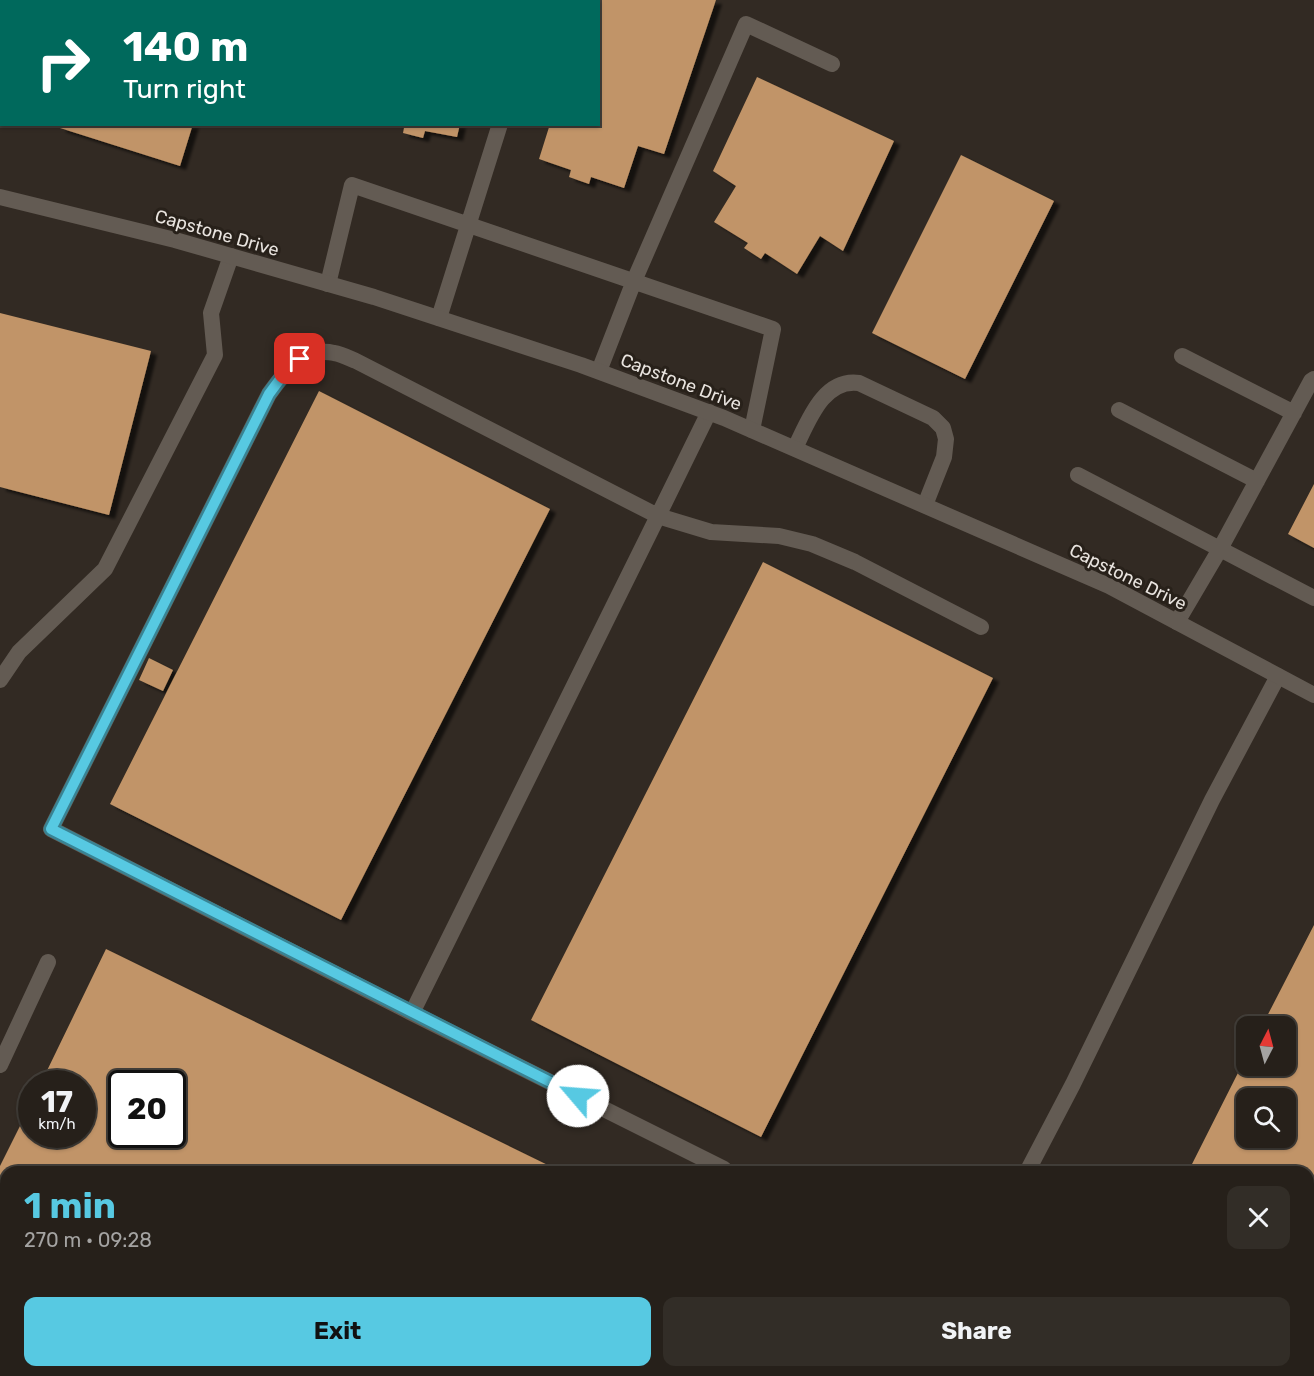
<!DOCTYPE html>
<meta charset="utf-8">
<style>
:root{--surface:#26201a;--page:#322d27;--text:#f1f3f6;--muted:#a4a3a2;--line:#423e39;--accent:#57c9e2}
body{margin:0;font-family:Rubik,sans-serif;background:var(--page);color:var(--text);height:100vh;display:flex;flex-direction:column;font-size:22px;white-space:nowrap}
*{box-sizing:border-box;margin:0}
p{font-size:20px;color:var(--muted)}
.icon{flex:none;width:33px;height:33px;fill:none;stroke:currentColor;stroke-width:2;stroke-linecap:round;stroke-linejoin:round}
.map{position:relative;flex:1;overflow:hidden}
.sheet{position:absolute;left:0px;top:1166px;width:1314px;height:212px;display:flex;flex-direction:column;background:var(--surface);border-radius:18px 18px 0 0;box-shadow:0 2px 4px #0004,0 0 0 2px var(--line)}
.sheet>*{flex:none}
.top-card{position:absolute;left:0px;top:0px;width:600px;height:126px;box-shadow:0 2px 4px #0004,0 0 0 2px var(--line);background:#00695c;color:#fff;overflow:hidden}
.needle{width:39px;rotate:6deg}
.controls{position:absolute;left:1236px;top:1016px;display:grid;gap:12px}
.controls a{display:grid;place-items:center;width:60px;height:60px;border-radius:12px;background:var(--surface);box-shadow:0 2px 4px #0004,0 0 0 2px var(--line);font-size:30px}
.speed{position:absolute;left:18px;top:1070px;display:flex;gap:12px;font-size:30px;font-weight:700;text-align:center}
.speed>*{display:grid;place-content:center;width:78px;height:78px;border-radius:50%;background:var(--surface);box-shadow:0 2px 4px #0004,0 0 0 2px var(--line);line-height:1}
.speed small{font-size:15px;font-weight:400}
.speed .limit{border:3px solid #111;border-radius:9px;background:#fff;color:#111}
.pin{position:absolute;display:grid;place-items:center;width:51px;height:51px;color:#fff;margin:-26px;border-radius:12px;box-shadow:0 3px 9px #0006}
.me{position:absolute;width:66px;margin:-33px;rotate:297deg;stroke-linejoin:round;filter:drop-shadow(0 0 4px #0008)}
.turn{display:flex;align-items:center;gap:21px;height:126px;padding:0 24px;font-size:27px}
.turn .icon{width:78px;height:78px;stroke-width:2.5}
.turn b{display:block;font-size:42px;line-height:51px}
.round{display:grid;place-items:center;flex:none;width:63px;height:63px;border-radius:12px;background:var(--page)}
.headline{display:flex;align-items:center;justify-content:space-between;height:102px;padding:0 24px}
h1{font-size:36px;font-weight:700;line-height:45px;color:var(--accent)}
.cta{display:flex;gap:12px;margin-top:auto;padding:12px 24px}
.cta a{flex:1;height:69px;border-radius:12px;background:var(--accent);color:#111;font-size:24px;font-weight:700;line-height:69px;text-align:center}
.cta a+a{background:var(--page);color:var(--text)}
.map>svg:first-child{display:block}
.building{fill:#c19467;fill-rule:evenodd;filter:url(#shadow)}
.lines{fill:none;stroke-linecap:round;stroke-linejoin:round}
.service{stroke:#635b53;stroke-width:16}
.minor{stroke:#635b53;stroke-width:16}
.route-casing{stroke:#398393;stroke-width:15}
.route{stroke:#57c9e2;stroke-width:10}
.labels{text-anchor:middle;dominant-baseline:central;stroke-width:6;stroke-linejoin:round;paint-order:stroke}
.street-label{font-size:18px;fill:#e9e4df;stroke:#28211a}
</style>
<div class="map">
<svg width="1314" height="1376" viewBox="0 0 1314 1376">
<defs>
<filter id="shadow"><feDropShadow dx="6" dy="4" stdDeviation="1.5" flood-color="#0009"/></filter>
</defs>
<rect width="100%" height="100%" fill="#322a23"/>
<path class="building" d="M 598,0 L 716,0 L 664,154 L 638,146 L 624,188 L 591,177 L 589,184 L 569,177 L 571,170 L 539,159 L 550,124 L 598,124 Z
M 757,77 L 894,141 L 843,251 L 820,236 L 797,274 L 765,253 L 761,259 L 744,248 L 748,243 L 714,222 L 736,186 L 713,171 Z
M 61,124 L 193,124 L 180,166 L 60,128 Z
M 395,124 L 460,124 L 457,137 L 425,131 L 423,138 L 403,133 L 404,128 Z
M 961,155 L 1054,201 L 965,379 L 872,333 Z
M 0,313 L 151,351 L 109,515 L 0,487 Z
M 319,391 L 550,509 L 341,920 L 110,804 Z
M 1314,484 L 1314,548 L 1288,534 Z
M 763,562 L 993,678 L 761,1137 L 531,1020 Z
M 149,658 L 173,670 L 163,691 L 139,680 Z
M 1314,925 L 1314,1321 L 1308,1318 L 1308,1172 L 1188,1172 L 1246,1057 L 1246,1065 L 1286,1065 L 1286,1026 L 1262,1026 ZM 1246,1098 L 1286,1098 L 1286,1137 L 1246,1137 Z
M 106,949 L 562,1172 L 6,1172 L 6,1189 L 0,1186 L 0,1166 L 32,1102 L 32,1134 L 82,1134 L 82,1083 L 41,1083 ZM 122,1083 L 172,1083 L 172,1134 L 122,1134 Z
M 378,1371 L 582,1371 L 580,1376 L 389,1376 Z"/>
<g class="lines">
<path class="service" d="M 537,2 L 537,0
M 328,284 L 352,185 L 773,329 L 752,430
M 439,318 L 500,124
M 1182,356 L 1294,413
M 599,371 L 634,281 L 746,24 L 832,64
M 1119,410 L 1257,481
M 709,412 L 658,516 L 412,1013 L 51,829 L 269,394 C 284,373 304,346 334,353 C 341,354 349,358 356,361 L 658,516 L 711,532 L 779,536 L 812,544 L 855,562 L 981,627
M 795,448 C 808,422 823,378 859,383 L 933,418 L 943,428 L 946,439 L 944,457 L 925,505
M 1078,475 L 1220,549 L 1311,381 L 1314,379
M 1177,622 L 1220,549 L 1314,598
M 0,680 L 19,652 L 105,569 L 215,355 L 211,313 L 231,256
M 412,1013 L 724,1169
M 0,1065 L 48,962
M 1027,1172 L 1073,1084 L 1212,800 L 1278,676
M 0,1275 L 6,1278
M 215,1371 L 226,1376
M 1187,1371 L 1196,1376"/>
<path class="minor" d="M 0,197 L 175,240 L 374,297 L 581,365 L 724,418 L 1109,586 L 1314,695"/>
</g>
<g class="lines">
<defs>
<path id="route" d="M 300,359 L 286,371 L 269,394 L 51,829 L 578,1096"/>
</defs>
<use href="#route" class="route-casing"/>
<use href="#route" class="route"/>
</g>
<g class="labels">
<g class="street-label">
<text transform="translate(217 233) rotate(16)">Capstone Drive</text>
<text transform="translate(681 382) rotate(21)">Capstone Drive</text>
<text transform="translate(1128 577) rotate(26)">Capstone Drive</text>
</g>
</g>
</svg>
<div class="controls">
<a><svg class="needle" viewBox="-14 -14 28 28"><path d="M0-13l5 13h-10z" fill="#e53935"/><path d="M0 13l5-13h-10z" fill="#a4a3a2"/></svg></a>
<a><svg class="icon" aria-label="search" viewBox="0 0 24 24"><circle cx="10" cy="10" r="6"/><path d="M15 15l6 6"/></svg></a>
</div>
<div class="speed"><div>17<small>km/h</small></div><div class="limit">20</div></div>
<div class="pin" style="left:300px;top:359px;background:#d93025"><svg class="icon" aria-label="arrive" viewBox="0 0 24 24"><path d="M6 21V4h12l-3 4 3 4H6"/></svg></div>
<svg class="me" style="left:578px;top:1096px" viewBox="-20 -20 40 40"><circle r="19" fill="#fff"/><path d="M0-13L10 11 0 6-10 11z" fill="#57c9e2"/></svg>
<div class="top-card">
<div class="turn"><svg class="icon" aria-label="right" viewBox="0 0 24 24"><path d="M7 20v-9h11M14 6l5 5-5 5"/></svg><div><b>140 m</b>Turn right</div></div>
</div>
<section class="sheet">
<div class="headline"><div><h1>1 min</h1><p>270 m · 09:28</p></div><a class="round"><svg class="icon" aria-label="close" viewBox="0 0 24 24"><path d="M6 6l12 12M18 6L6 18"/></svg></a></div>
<div class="cta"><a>Exit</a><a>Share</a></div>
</section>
</div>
